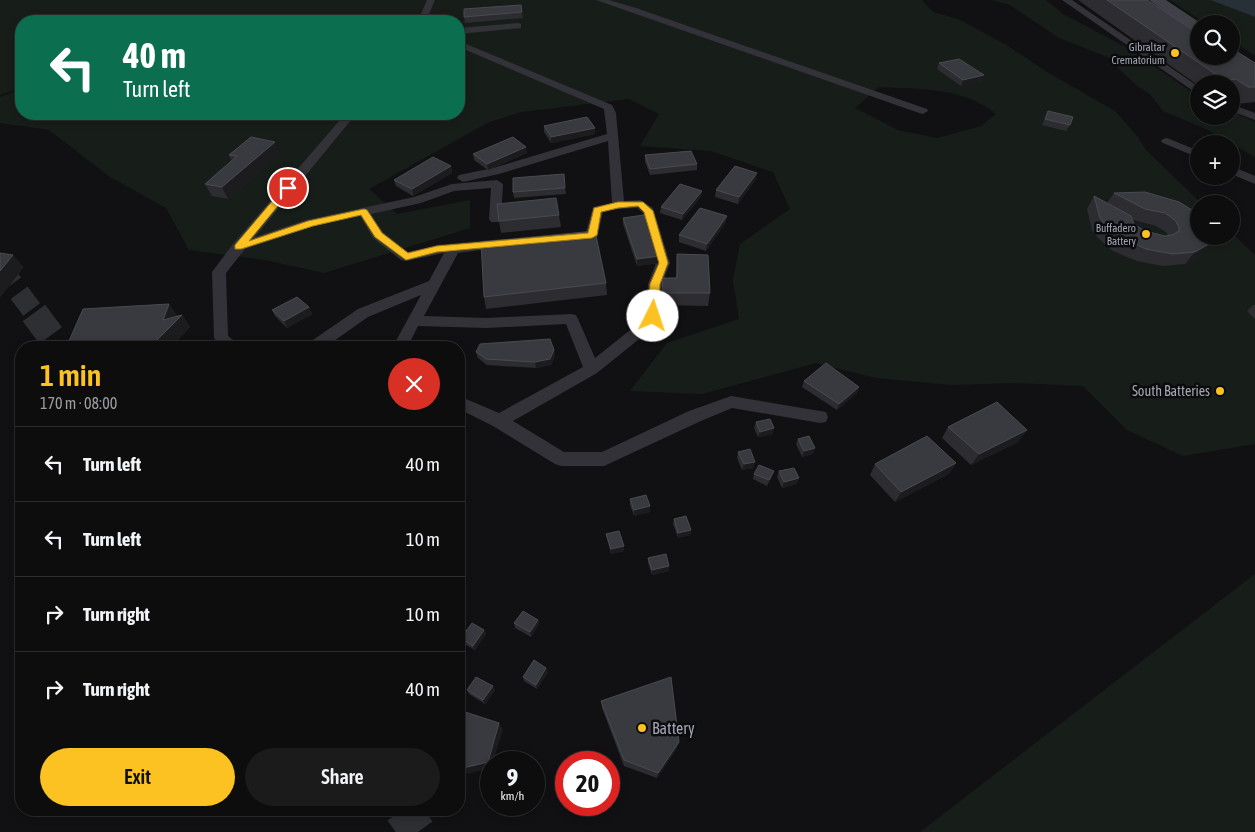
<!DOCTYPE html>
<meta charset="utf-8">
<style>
:root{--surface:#0d0d0e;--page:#1b1b1c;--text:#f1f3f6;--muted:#9a9c9e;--line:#2d2d2e;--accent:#fbc221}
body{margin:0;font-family:"Asap Condensed",sans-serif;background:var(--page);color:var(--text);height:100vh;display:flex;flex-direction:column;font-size:19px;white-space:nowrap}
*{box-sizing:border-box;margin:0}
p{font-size:16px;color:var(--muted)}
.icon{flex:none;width:28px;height:28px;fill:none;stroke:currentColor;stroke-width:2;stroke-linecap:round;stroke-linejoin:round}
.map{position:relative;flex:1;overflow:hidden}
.sheet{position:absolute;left:15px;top:341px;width:450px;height:475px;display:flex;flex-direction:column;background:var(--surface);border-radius:20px;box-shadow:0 2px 8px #0003,0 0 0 1px var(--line)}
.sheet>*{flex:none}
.guide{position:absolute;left:15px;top:15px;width:450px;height:105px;border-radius:20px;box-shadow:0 2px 8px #0003,0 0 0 1px var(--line);background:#0b6e4f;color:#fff;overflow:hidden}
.fabs{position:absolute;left:1190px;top:15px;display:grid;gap:10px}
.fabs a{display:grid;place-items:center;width:50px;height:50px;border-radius:50%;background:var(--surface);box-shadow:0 2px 8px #0003,0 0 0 1px var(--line);font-size:25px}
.speed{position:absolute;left:480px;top:751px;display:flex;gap:10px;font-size:25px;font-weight:700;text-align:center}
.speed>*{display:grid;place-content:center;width:65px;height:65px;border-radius:50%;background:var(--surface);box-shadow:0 2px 8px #0003,0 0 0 1px var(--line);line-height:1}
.speed small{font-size:12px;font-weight:400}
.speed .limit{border:8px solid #d22;background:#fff;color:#111}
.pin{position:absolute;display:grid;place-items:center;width:42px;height:42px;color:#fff;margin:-21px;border:2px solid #fff;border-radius:50%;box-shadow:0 1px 5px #0007}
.me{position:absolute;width:55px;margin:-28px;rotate:4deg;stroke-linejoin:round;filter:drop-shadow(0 0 4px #0008)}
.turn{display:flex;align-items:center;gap:18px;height:105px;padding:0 25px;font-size:22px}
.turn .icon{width:65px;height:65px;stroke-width:2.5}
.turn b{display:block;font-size:35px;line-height:42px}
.round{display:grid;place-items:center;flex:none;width:52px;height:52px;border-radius:26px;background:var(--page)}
.summary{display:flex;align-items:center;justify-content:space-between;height:85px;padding:0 25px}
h1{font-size:30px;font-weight:600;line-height:38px;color:var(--accent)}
.primary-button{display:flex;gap:10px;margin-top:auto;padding:10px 25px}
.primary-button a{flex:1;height:58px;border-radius:30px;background:var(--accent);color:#111;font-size:20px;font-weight:600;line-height:58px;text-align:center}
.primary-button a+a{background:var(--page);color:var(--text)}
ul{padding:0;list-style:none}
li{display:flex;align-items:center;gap:15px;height:75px;padding:0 25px;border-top:1px solid var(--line)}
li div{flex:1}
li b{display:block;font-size:19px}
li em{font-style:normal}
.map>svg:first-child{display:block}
.green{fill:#171e19;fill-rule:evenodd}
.water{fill:#272f37}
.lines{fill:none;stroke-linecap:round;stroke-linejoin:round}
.secondary-tunnel-far2{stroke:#2e2f33;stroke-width:21;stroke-dasharray:21 11;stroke-linecap:butt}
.secondary-tunnel-far1{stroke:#2e2f33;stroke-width:28;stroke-dasharray:28 14;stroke-linecap:butt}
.secondary-tunnel{stroke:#2e2f33;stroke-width:36;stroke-dasharray:36 18;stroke-linecap:butt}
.lane{fill:#323238;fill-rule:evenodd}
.secondary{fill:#404148;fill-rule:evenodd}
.wall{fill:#2d2d31;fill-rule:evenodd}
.shaded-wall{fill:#1c1c1f}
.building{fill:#393a3f;stroke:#4a4b51}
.route{fill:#fbc221;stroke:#a37e15}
.poi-dot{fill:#fbc221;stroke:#0c0c0e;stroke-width:2}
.labels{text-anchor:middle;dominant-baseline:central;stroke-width:5;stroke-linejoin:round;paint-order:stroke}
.far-poi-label{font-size:11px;fill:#a2a6b4;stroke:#0c0c0e;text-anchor:end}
.poi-label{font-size:14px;fill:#a2a6b4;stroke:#0c0c0e;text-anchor:end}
.near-poi-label{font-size:16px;fill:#a2a6b4;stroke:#0c0c0e;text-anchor:start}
</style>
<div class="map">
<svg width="1255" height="832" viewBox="0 0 1255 832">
<rect width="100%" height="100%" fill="#111113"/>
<path class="green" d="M 0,0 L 922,0 L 933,12 L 958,19 L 1005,44 L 1047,72 L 1115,111 L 1138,137 L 1146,150 L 1202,204 L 1199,204 L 1199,236 L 1231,236 L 1231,226 L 1233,234 L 1255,255 L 1255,444 L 1183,456 L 1127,430 L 1083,386 L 1016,383 L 951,385 L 876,378 L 816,363 L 702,394 L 630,391 L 667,343 L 739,319 L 733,280 L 740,244 L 790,209 L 773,172 L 711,151 L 640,146 L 659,114 L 629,99 L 522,112 L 489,122 L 369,189 L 397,214 L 470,200 L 470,228 L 324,273 L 265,260 L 189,250 L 166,208 L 110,177 L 49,130 L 0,123 L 0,97 L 21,89 L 21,114 L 459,114 L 459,21 L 21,21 L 21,88 L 0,95 ZM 879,87 C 919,89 964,87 996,114 L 981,126 L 937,138 L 898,130 L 855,108 Z
M 991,0 L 1046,0 L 1063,14 L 1131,50 L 1199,97 L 1199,116 L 1231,116 L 1231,111 L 1255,122 L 1255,157 L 1206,129 L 1163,111 L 1150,94 L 1136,85 L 1118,68 L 1115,60 L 1059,38 L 1010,5 Z
M 1170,0 L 1210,0 L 1255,17 L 1255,56 L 1231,40 L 1231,24 L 1206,24 Z
M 1255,574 L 1255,832 L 920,832 Z"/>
<path class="water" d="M 1210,0 L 1255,0 L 1255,17 Z"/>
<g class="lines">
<path class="secondary-tunnel-far2" d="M 0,267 L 35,314"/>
<path class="secondary-tunnel-far1" d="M 34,313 L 60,348"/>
<path class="secondary-tunnel" d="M 402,810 L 418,832"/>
<path class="lane" d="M 427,0 L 435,0 L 426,21 L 418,21 Z
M 596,0 L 609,0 L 636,8 L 927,109 L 928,111 L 923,114 L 919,113 Z
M 1062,0 L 1072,0 L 1199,87 L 1199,95 Z
M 518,23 L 521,24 L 521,28 L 459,34 L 459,28 Z
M 459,41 L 612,105 L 616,113 L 624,201 L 640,200 L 653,208 L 670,263 L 662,284 L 660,316 L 654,327 L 597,373 L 513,421 L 564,452 L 602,452 L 689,411 L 731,396 L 820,411 L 826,412 L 828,417 L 826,422 L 820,423 L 732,408 L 701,421 L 604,466 L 561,466 L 555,464 L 493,426 L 459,409 L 459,396 L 499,413 L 583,367 L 566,324 L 486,328 L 418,326 L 407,348 L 392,348 L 421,295 L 368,317 L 324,348 L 305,348 L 307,344 L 358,309 L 429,281 L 444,253 L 406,261 L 401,260 L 373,238 L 360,216 L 314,226 L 245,249 L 226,273 L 228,336 L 243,348 C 231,348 221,349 214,338 L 212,272 L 233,244 L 345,114 L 356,114 L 255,237 L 306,220 L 414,197 L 452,184 L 497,180 L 503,184 L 501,219 L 499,222 L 491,222 L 489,219 L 491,188 L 454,191 L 421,203 L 371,214 L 383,232 L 408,252 L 437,245 L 503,239 L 510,243 L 503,247 L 458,253 L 424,316 L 486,318 L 571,314 L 576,315 L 578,319 L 595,358 L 644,319 L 646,316 L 648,284 L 656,263 L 643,213 L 637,208 L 618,209 L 603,212 L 597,238 L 575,241 L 569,237 L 570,234 L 586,232 L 593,207 L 612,203 L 608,141 L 499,174 L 463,182 L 457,178 L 459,175 L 493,168 L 607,134 L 604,109 L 459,47 Z
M 1231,104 L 1255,113 L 1255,120 L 1231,111 Z
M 1167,138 L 1199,151 L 1199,158 L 1163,143 L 1161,141 L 1163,139 Z
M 1231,166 L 1255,176 L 1255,184 L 1231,174 Z"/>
<path class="secondary" d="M 1149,0 L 1166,0 L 1202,24 L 1199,24 L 1199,34 L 1193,32 Z"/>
</g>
<path class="wall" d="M 1078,0 L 1147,0 L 1195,31 L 1255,63 L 1255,102 L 1237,104 L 1231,100 L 1231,84 L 1199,84 L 1199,86 Z
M 522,12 L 523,18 L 465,23 L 464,17 Z
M 939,63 L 982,81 L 961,86 L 937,69 Z
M 1048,111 L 1070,125 L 1066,131 L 1042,125 Z
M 544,126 L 595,128 L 595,134 L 551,143 L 544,132 Z
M 527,153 L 488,170 L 474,160 L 473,154 Z
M 280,154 L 228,199 L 212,196 L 205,184 L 232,161 L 229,155 Z
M 645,155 L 697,164 L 697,170 L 650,175 L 645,162 Z
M 451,166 L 452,173 L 413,196 L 396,186 L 394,180 Z
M 756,179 L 738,204 L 715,197 L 716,190 Z
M 565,188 L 566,194 L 514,198 L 513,192 Z
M 702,191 L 701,197 L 682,220 L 660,213 L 661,207 Z
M 1114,193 L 1179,202 L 1199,256 L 1185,264 L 1163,266 L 1137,261 L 1113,251 L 1097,237 L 1092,230 L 1087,209 L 1094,196 L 1107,203 ZM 1132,219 L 1137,221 L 1156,226 L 1166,232 L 1168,236 L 1165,236 L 1145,231 L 1134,224 Z
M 559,215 L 561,227 L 501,233 L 499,221 Z
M 623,218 L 660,256 L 659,263 L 637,266 L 623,224 Z
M 726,222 L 706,251 L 679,242 L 679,235 Z
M 677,254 L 710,293 L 708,306 L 662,305 L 662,278 L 676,278 Z
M 606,283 L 607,295 L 486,309 L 484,297 Z
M 169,304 L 177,316 L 182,315 L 190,327 L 170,348 L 66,348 Z
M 1253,305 L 1255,305 L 1255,319 L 1247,311 Z
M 309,307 L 312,314 L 287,328 L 275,316 L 272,310 Z
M 554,350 L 555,356 L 551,365 L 536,368 L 487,365 L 478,358 L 476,352 Z
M 804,381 L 857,393 L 837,410 L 802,387 Z
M 756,422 L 773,434 L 758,437 L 754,428 Z
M 948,427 L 1027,430 L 1018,442 L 971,465 L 942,438 Z
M 798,439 L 813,454 L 802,457 L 796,444 Z
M 738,452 L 754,468 L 742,470 L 737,458 Z
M 956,463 L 949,474 L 895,502 L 870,475 L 875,464 Z
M 779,471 L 797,484 L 782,488 L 777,477 Z
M 754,474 L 772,477 L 767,486 L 753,479 Z
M 630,499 L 650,506 L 650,512 L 634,516 L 630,505 Z
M 674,519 L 691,530 L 690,535 L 678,538 L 673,524 Z
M 606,534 L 624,546 L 624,551 L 611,554 L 607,539 Z
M 648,558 L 669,566 L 669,571 L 652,575 L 648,563 Z
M 538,620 L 539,624 L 531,637 L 515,628 L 514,623 Z
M 484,630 L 486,634 L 475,650 L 463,643 L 461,638 Z
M 548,672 L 537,689 L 524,681 L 523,677 Z
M 467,690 L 495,690 L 485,704 L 469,694 Z
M 601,701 L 677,748 L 657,778 L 624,766 L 602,708 Z"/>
<path class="shaded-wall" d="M 984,75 L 982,81 L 961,86 L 963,80 Z
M 595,128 L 595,134 L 551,143 L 551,137 Z
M 275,142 L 280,154 L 228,199 L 222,187 Z
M 526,147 L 527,153 L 488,170 L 487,164 Z
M 451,166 L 452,173 L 413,196 L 412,189 Z
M 757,173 L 756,179 L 738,204 L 739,197 Z
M 702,191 L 701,197 L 682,220 L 683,214 Z
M 727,216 L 726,222 L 706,251 L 707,244 Z
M 1209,244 L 1199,256 L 1185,264 L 1195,252 Z
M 13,255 L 24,267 L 0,298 L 0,271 Z
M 660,256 L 659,263 L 637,266 L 637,259 Z
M 169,304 L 177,317 L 182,315 L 190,327 L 170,348 L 162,348 L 156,341 Z
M 309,307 L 312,314 L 287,328 L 284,321 Z
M 129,343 L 133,348 L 127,348 Z
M 554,350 L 555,356 L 551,365 L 536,368 L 535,362 Z
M 859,387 L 857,393 L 837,410 L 839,404 Z
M 774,428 L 773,434 L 758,437 L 760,432 Z
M 1027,430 L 1018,442 L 971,465 L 979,454 Z
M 815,448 L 813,454 L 802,457 L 804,451 Z
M 755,462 L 754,468 L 742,470 L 744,464 Z
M 956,463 L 949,474 L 895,502 L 901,492 Z
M 774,471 L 772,477 L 767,486 L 769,480 Z
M 799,478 L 797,484 L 782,488 L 784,482 Z
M 650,506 L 650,512 L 634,516 L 634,510 Z
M 691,530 L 690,535 L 678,538 L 678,533 Z
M 624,546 L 624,551 L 611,554 L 611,549 Z
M 669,566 L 669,571 L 652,575 L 652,570 Z
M 538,620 L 539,624 L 531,637 L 530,632 Z
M 484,630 L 486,634 L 475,650 L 473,646 Z
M 546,668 L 548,672 L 537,689 L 536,685 Z
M 493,686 L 495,690 L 485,704 L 483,700 Z
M 499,723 L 503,730 L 493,762 L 491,762 L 491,768 L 459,776 L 459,769 Z
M 679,742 L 677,748 L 657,778 L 658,773 Z"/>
<path class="building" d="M 1107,0 L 1147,0 L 1195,31 L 1199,31 L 1199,56 L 1231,56 L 1231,48 L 1255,63 L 1255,87 L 1248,87 L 1236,79 L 1224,80 Z
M 521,5 L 522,12 L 464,17 L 464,9 Z
M 959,59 L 984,75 L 963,80 L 939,63 Z
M 1048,111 L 1073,117 L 1070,125 L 1045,119 Z
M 587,117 L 595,128 L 551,137 L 544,126 Z
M 251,137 L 275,142 L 222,187 L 205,184 L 237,156 L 229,155 Z
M 513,137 L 526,147 L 487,164 L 473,154 Z
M 691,151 L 697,164 L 650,169 L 645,155 Z
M 433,157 L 451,166 L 412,189 L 394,180 Z
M 735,166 L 757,173 L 739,197 L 716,190 Z
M 564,174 L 565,188 L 513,192 L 513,178 Z
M 680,184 L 702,191 L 683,214 L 661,207 Z
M 1145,192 L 1179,202 L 1197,213 L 1199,215 L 1199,236 L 1211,236 L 1209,244 L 1195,252 L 1173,254 L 1146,249 L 1122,238 L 1105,225 L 1100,218 L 1094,196 L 1131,216 L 1134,224 L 1145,231 L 1165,236 L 1172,235 L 1179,231 L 1179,227 L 1175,220 L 1165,213 L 1145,209 L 1114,193 Z
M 556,198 L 559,215 L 499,221 L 497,204 Z
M 700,208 L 727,216 L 707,244 L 679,235 Z
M 644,215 L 660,256 L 637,259 L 623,218 Z
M 595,231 L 606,283 L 484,297 L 481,242 Z
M 0,253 L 13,255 L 0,271 Z
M 677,254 L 708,255 L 710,293 L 663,293 L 662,278 L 677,278 Z
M 297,297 L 309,307 L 284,321 L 272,310 Z
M 169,304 L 163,320 L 182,315 L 156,341 L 129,343 L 127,348 L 66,348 L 83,309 Z
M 550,339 L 554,350 L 550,359 L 535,362 L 486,359 L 476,352 L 480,344 Z
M 826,363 L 859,387 L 839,404 L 804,381 Z
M 997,402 L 1027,430 L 979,454 L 948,427 Z
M 770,419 L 774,428 L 760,432 L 756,422 Z
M 809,436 L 815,448 L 804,451 L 798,439 Z
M 927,436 L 956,463 L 901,492 L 875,464 Z
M 750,449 L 755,462 L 744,464 L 738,452 Z
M 759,465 L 774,471 L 769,480 L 754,474 Z
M 794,468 L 799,478 L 784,482 L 779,471 Z
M 646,495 L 650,506 L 634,510 L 630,499 Z
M 686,516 L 691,530 L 678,533 L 674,519 Z
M 619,531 L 624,546 L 611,549 L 606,534 Z
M 666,554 L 669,566 L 652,570 L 648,558 Z
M 523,611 L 538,620 L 530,632 L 514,623 Z
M 472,623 L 484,630 L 473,646 L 461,638 Z
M 534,660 L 546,668 L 536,685 L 523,677 Z
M 476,677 L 493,686 L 483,700 L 467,690 Z
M 671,677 L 679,742 L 658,773 L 624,760 L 601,701 Z
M 459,710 L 499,723 L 488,762 L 459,769 Z"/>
<path class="route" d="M 288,185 L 291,186 L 291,190 L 249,241 L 308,221 L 364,209 L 367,210 L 382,233 L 408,253 L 437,246 L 588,233 L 594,208 L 618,202 L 643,202 L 653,211 L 668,263 L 660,284 L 658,316 L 653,319 L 648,316 L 650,284 L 659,263 L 644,212 L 638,206 L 618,208 L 601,212 L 597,235 L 592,238 L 437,252 L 406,260 L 375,237 L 361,215 L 313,226 L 241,249 L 235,249 L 235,245 L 285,186 Z"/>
<g class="poi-dot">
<circle cx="1175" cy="53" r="5"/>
<circle cx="1146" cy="234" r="5"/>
<circle cx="1220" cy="391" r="5"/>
<circle cx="642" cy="728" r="5"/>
</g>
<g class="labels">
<g class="far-poi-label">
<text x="1165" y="47">Gibraltar<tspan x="1165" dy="13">Crematorium</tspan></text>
<text x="1136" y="228">Buffadero<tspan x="1136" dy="13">Battery</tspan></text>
</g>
<g class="poi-label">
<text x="1210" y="391">South Batteries</text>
</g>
<g class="near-poi-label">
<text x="652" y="728">Battery</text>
</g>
</g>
</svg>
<div class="fabs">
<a><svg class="icon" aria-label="search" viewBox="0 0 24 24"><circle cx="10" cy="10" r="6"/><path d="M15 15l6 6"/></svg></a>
<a><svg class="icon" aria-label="layers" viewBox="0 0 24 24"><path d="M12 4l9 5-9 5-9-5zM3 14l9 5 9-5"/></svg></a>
<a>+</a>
<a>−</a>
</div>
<div class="speed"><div>9<small>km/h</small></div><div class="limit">20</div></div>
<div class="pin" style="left:288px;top:188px;background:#d93025"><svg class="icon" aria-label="arrive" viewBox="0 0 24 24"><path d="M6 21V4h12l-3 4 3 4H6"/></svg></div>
<svg class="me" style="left:653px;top:316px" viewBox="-20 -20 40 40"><circle r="19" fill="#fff"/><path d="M0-13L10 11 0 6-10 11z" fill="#fbc221"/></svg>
<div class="guide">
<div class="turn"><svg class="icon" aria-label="left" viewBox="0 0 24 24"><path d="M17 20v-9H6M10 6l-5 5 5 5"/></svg><div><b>40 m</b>Turn left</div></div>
</div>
<section class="sheet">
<div class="summary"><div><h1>1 min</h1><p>170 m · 08:00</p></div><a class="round" style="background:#d93025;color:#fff"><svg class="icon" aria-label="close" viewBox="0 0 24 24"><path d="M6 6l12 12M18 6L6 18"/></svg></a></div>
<ul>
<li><svg class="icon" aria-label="left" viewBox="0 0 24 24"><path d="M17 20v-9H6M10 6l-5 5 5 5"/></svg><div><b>Turn left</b></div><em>40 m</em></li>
<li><svg class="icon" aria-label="left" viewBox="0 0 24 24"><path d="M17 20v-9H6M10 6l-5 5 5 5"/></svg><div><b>Turn left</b></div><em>10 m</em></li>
<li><svg class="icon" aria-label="right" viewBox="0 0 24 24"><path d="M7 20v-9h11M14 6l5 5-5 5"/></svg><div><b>Turn right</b></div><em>10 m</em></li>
<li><svg class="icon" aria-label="right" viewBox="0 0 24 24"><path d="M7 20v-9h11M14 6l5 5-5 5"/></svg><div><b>Turn right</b></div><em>40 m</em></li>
</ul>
<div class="primary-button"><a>Exit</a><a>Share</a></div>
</section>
</div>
